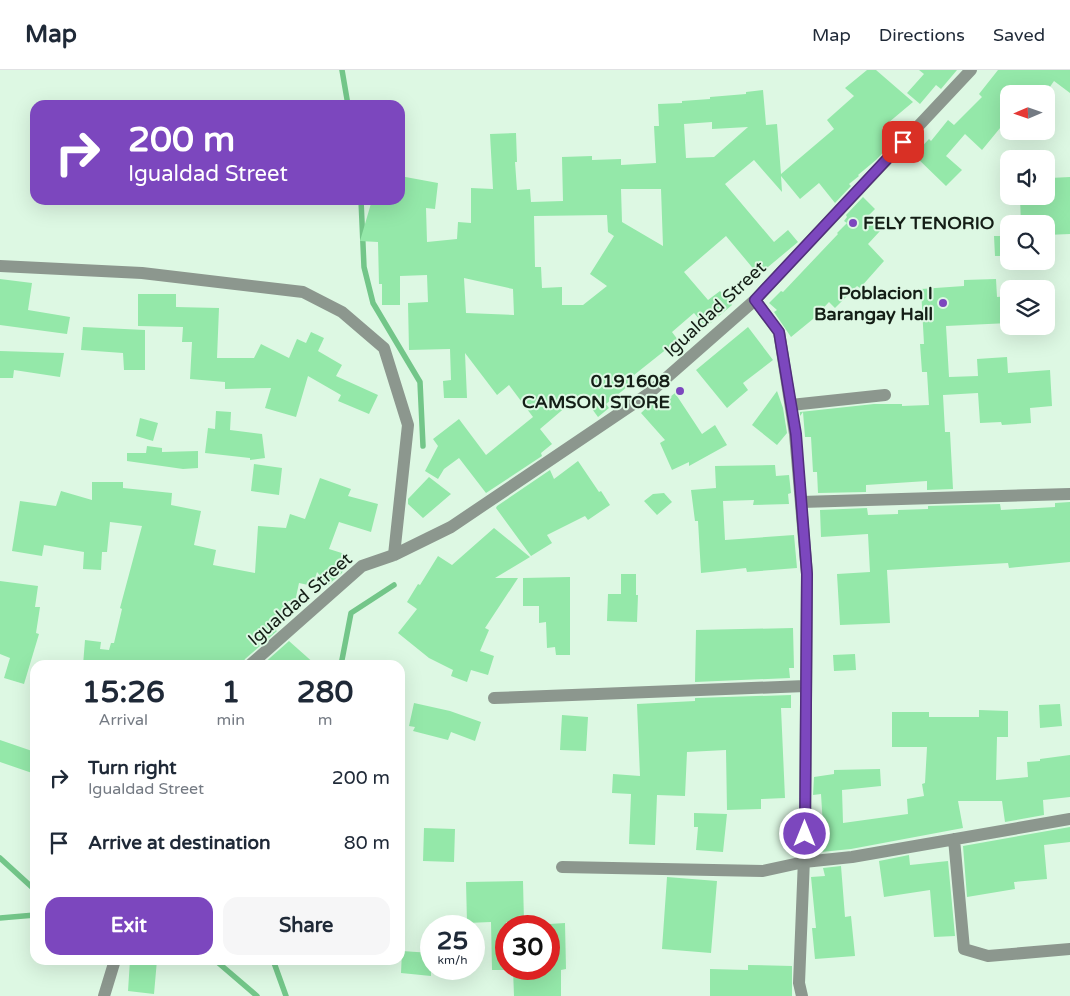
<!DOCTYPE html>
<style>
:root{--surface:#fff;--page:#f6f6f7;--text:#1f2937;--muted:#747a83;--line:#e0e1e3;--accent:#7c47be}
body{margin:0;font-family:"Varela Round",sans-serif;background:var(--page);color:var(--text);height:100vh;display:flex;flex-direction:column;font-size:19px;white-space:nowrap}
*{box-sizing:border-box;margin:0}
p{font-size:16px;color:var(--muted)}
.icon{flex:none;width:28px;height:28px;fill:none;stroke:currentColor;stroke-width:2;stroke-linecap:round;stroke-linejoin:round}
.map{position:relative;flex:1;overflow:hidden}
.panel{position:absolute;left:30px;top:590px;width:375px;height:305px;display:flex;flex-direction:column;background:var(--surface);border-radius:15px;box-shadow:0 5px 20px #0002}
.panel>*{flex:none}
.hud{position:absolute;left:30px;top:30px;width:375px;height:105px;border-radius:15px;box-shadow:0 5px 20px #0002;background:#7c47be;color:#fff;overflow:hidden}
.needle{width:32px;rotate:268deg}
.controls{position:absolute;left:1000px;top:15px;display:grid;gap:10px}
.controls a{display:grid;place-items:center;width:55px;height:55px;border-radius:10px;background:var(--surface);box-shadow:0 5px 20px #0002;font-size:25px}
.speed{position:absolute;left:420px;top:845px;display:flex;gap:10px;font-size:25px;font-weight:700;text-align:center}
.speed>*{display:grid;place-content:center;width:65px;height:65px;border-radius:50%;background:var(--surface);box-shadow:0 5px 20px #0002;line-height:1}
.speed small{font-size:12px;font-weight:400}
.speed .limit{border:8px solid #d22;background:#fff;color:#111}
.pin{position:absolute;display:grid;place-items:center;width:42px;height:42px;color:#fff;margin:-21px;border-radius:10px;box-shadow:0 2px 8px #0006}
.me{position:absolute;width:55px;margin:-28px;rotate:0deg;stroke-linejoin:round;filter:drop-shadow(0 0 4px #0008)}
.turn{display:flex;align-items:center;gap:18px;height:105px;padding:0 15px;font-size:22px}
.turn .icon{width:65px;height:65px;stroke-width:2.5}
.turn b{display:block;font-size:35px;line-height:42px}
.eta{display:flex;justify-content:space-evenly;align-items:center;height:85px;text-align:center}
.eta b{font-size:30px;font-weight:700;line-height:35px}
.primary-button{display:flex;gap:10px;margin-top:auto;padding:10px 15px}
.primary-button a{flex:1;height:58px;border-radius:15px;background:var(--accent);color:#fff;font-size:20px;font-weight:700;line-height:58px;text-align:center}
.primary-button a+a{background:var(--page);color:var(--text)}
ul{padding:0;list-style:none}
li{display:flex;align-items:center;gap:15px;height:65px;padding:0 15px}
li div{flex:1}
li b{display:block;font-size:19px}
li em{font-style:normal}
header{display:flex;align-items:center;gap:30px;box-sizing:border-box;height:70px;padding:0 25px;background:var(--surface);border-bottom:1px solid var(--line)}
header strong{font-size:24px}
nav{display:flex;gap:28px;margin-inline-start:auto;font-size:18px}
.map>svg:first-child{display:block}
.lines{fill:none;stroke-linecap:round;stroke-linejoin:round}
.stream{stroke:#73c689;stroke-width:5.5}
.building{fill:#94e8a9;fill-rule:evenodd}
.minor{stroke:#8c978e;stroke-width:12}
.route-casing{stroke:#512e7c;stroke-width:12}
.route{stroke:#7c47be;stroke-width:9}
.poi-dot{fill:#7c47be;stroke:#ddf8e3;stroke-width:2}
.labels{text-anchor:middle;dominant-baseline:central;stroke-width:4;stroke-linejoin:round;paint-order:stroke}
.poi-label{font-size:18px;font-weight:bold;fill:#141e16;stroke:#ddf8e3;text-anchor:end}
.street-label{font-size:18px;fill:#141e16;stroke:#ddf8e3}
</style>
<header>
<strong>Map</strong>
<nav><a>Map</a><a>Directions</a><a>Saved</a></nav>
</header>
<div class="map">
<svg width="1070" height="926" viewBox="0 0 1070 926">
<rect width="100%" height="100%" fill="#ddf8e3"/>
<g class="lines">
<path class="stream" d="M 342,0 L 348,35
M 361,130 L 364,197 L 373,233 L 420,312 L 423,376
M 341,595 L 351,543 L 394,515
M 0,788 L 35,820
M 0,848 L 35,845
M 215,890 L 257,926
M 273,890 L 286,926"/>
</g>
<path class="building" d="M 867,0 L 876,0 L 913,32 L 882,58 L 893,72 L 876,90 L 858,105 L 859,106 L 849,114 L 851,116 L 835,133 L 819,113 L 800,129 L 781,106 L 782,122 L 754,90 L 725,114 L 774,172 L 788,160 L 798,172 L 762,202 L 756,202 L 726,166 L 684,202 L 708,230 L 720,221 L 732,235 L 706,257 L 694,243 L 672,262 L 678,270 L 629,309 L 632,313 L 606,334 L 609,338 L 598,347 L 581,324 L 540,359 L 552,374 L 541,383 L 542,386 L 486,423 L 459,388 L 444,399 L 438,409 L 425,401 L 438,376 L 433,369 L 459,349 L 486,385 L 533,347 L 509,315 L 497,325 L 465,283 L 467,328 L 444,328 L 443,311 L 451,310 L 450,279 L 409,280 L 408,233 L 428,232 L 427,205 L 400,206 L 400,235 L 382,235 L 382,214 L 379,214 L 378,172 L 360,171 L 372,130 L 400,130 L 400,106 L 438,113 L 435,139 L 426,138 L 427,172 L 457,169 L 458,152 L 471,153 L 471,118 L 493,119 L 490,64 L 516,63 L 517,92 L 515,92 L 517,120 L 530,119 L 531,132 L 563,131 L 562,87 L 592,86 L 592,90 L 621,89 L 621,95 L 656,93 L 654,56 L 659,56 L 658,34 L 682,33 L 682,31 L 710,29 L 710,27 L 746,24 L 746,22 L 763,20 L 766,55 L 777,54 L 781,104 L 834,59 L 827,50 L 854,26 L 845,18 ZM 712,52 L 712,59 L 748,57 L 714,87 L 686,88 L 684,54 ZM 621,119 L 661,119 L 663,176 L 622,152 ZM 607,145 L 608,162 L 614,166 L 590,204 L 607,216 L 583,235 L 562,235 L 562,217 L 542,218 L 541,197 L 535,197 L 534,146 ZM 464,208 L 513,219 L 514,245 L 466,243 Z
M 919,0 L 957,0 L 941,19 L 936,15 L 920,34 L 907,23 L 924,4 Z
M 998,0 L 1070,0 L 1070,23 L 1054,11 L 1045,24 L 1009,24 L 1009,45 L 1004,51 L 1005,52 L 982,80 L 965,64 L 946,86 L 962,100 L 946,116 L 914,85 L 929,69 L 931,71 L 948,50 L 954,55 L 982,27 L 979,24 Z
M 1070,107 L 1070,164 L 1046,165 L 1046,154 L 1021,154 L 1020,128 L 1051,126 L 1050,108 Z
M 863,127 L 875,139 L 866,148 L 880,161 L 868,174 L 884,191 L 860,218 L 857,216 L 835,238 L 829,232 L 813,249 L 791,267 L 774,242 L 777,240 L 769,233 L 781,221 L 783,222 L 838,164 L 837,163 L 847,153 L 844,151 L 847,147 L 846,145 Z
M 994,166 L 1009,166 L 1009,186 L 995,186 Z
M 0,209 L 32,213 L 28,240 L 70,247 L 67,264 L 0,255 Z
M 996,209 L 997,227 L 1009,226 L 1009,253 L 946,256 L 949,307 L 978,306 L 977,289 L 1007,287 L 1008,303 L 1050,300 L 1052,336 L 1030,338 L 1031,353 L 1002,355 L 1001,352 L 980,353 L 978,323 L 943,325 L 945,362 L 950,362 L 953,419 L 927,420 L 927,411 L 866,415 L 866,422 L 818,423 L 817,402 L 813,402 L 811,367 L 805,367 L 803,342 L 800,346 L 800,342 L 874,334 L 902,334 L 902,336 L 929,335 L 927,302 L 922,302 L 920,274 L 924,274 L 921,219 L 964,216 L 964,210 Z
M 138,224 L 176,224 L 176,237 L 219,238 L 217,288 L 254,288 L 261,274 L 289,288 L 297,269 L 306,273 L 311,262 L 324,268 L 318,281 L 342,295 L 336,306 L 378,325 L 369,344 L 338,331 L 341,325 L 308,306 L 296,347 L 265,338 L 271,318 L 225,319 L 225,312 L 190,309 L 192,272 L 182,272 L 183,257 L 138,256 Z
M 83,257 L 145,260 L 145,300 L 124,300 L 123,283 L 81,280 Z
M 748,257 L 773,290 L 743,313 L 748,320 L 727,338 L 696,300 Z
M 0,281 L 64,283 L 60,307 L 14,300 L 13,308 L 0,308 Z
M 777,321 L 783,338 L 787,363 L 777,375 L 752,355 Z
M 675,323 L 702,364 L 715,355 L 727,375 L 689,396 L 689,392 L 672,400 L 660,373 L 665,370 L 641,343 L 655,330 L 660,335 Z
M 216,341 L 231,342 L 230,360 L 262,364 L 265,388 L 250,390 L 250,388 L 205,383 L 208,358 L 215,359 Z
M 140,348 L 158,353 L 153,371 L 136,366 Z
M 147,376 L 162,378 L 162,382 L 198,381 L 198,398 L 183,399 L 127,391 L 127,383 L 146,383 Z
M 578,391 L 599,422 L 601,421 L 610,435 L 588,450 L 585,446 L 547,465 L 552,473 L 531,486 L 496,438 L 497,436 L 550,400 L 554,409 Z
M 254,394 L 282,398 L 279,425 L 251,421 Z
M 775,395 L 776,406 L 789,405 L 791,423 L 788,424 L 789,434 L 753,435 L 754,430 L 723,431 L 725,470 L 794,465 L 797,498 L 747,502 L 746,498 L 701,503 L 698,451 L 695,451 L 691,420 L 716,418 L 715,396 Z
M 429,407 L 451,424 L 423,448 L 408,434 L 408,429 Z
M 320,408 L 351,419 L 348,426 L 378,434 L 371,462 L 339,452 L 329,479 L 348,485 L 342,503 L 328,515 L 317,502 L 313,516 L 299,513 L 295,532 L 288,531 L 272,557 L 277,561 L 245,589 L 242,595 L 83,595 L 85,570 L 101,572 L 100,579 L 109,580 L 111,573 L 114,573 L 122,539 L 120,538 L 142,456 L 110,452 L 107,482 L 102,482 L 101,500 L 83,499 L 84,482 L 44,475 L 42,486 L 12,481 L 20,431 L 56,436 L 61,421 L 92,430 L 92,412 L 123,412 L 123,418 L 172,423 L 171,435 L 201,441 L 194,475 L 216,480 L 213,495 L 255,503 L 258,456 L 286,458 L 290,444 L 305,449 Z
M 664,423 L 672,432 L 657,445 L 644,431 L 653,424 Z
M 1070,432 L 1070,492 L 1009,498 L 1008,493 L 887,500 L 890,553 L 840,555 L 837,504 L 870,502 L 868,464 L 821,467 L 820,440 L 867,438 L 868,445 L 898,444 L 898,440 L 928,439 L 928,436 L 1000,434 L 1001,440 L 1055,437 L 1055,433 Z
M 494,458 L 530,487 L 495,508 L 518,508 L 485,558 L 489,560 L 480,581 L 494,586 L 488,605 L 471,600 L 467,612 L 451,606 L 453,600 L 429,588 L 398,563 L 417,539 L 407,532 L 418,514 L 420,515 L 438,486 L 452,495 Z
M 621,504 L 636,504 L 636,525 L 638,525 L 637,552 L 607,551 L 608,524 L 621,524 Z
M 570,507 L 570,585 L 556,585 L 555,577 L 547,578 L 546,552 L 539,553 L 539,536 L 523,536 L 523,508 Z
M 0,511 L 38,516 L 35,537 L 40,537 L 36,563 L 39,564 L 24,614 L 4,608 L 10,588 L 0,584 Z
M 793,558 L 794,598 L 789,598 L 790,608 L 695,612 L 696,560 Z
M 289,571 L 316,595 L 262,595 Z
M 855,584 L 856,600 L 834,601 L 833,585 Z
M 791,625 L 791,638 L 781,638 L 785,728 L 761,729 L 761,739 L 727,740 L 726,680 L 687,682 L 685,726 L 657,725 L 655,775 L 629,774 L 631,724 L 612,723 L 613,704 L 640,706 L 637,634 L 695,631 L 695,628 Z
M 414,633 L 450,641 L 481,652 L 475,671 L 451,662 L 448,670 L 413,661 L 415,657 L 409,656 Z
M 1060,634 L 1062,656 L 1040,658 L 1039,635 Z
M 979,640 L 1008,641 L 1008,667 L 997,667 L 996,710 L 1028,707 L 1027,692 L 1040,691 L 1040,689 L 1070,685 L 1070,727 L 1043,730 L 1044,745 L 1005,752 L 1002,731 L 958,731 L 963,758 L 851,779 L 821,782 L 817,757 L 823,756 L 821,724 L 813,725 L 814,707 L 834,704 L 834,700 L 880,699 L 881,716 L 842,720 L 843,753 L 908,744 L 907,729 L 924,726 L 922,714 L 925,713 L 927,677 L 892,677 L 892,642 L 929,642 L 929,647 L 979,647 Z
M 562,645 L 588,647 L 586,681 L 560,680 Z
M 0,670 L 35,682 L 35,704 L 0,692 Z
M 694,743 L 727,744 L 723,782 L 696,780 L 698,757 L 694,757 Z
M 1070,757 L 1070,772 L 1044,775 L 1047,809 L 1014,812 L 1015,819 L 967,827 L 963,776 Z
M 424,758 L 455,759 L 454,792 L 423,791 Z
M 909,785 L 910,795 L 948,791 L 955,866 L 934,867 L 930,820 L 884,827 L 879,791 Z
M 841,796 L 845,847 L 851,846 L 855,886 L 815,889 L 812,858 L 816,858 L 811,807 L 825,806 L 823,798 Z
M 667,807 L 717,811 L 711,883 L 662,879 Z
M 523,811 L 524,852 L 506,852 L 506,900 L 492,900 L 491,852 L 467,853 L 466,812 Z
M 565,853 L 566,899 L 561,900 L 561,926 L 514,926 L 513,899 L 549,899 L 549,854 Z
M 402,881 L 431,883 L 431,906 L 401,903 Z
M 130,890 L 157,890 L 154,924 L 128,921 Z
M 748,895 L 792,896 L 792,926 L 710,926 L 710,899 L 748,900 Z"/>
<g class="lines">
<path class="minor" d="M 0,196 L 142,203 L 303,222 L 342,242 L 384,278 L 408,355 L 394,485
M 755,230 L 779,262 L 795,364 L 807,504 L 805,764 L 799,913 L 802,926
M 791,335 L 885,325
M 801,432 L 1070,424
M 250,595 L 362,496 L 394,485 L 451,457 L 648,324 L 755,230 L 971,0
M 494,628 L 805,616
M 954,769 L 964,879 L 988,886 L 1070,879
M 562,797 L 763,801 L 804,792 L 852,787 L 1070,749
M 104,926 L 115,890"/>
</g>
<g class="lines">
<defs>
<path id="route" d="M 805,764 L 807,504 L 796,364 L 779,262 L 755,230 L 903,72"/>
</defs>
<use href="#route" class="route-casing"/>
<use href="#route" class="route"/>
</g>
<g class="poi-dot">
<circle cx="853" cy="153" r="5"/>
<circle cx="943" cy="233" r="5"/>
<circle cx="680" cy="321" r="5"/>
</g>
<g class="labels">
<g class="poi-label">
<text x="863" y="153" text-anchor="start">FELY TENORIO</text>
<text x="933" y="223">Poblacion I<tspan x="933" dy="21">Barangay Hall</tspan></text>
<text x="670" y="311">0191608<tspan x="670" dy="21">CAMSON STORE</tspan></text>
</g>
<g class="street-label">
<text transform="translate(715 239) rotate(-43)">Igualdad Street</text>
<text transform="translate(300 529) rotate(-41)">Igualdad Street</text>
</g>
</g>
</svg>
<div class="controls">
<a><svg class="needle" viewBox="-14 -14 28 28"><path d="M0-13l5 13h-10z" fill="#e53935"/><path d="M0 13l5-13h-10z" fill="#747a83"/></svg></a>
<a><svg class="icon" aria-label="sound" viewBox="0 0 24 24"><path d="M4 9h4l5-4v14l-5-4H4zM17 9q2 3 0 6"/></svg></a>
<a><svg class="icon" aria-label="search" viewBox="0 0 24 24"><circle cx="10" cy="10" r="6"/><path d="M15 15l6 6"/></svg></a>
<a><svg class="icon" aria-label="layers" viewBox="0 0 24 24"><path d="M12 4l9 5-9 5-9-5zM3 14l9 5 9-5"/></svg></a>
</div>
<div class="speed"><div>25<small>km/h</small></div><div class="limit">30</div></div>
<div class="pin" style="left:903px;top:72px;background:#d93025"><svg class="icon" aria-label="arrive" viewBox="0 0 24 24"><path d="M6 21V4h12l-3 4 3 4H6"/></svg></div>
<svg class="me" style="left:805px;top:764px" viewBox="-20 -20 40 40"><circle r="17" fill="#7c47be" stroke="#fff" stroke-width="3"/><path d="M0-11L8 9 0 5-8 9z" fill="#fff"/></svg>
<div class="hud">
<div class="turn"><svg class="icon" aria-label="right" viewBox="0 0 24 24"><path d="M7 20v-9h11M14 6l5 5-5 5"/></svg><div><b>200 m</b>Igualdad Street</div></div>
</div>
<section class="panel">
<div class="eta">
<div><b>15:26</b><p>Arrival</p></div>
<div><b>1</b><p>min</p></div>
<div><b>280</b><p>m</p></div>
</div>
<ul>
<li><svg class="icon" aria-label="right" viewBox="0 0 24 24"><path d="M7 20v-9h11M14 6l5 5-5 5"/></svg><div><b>Turn right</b><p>Igualdad Street</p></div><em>200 m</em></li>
<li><svg class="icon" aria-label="arrive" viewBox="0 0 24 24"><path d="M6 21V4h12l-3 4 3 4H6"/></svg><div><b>Arrive at destination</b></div><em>80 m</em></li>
</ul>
<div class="primary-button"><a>Exit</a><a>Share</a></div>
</section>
</div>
